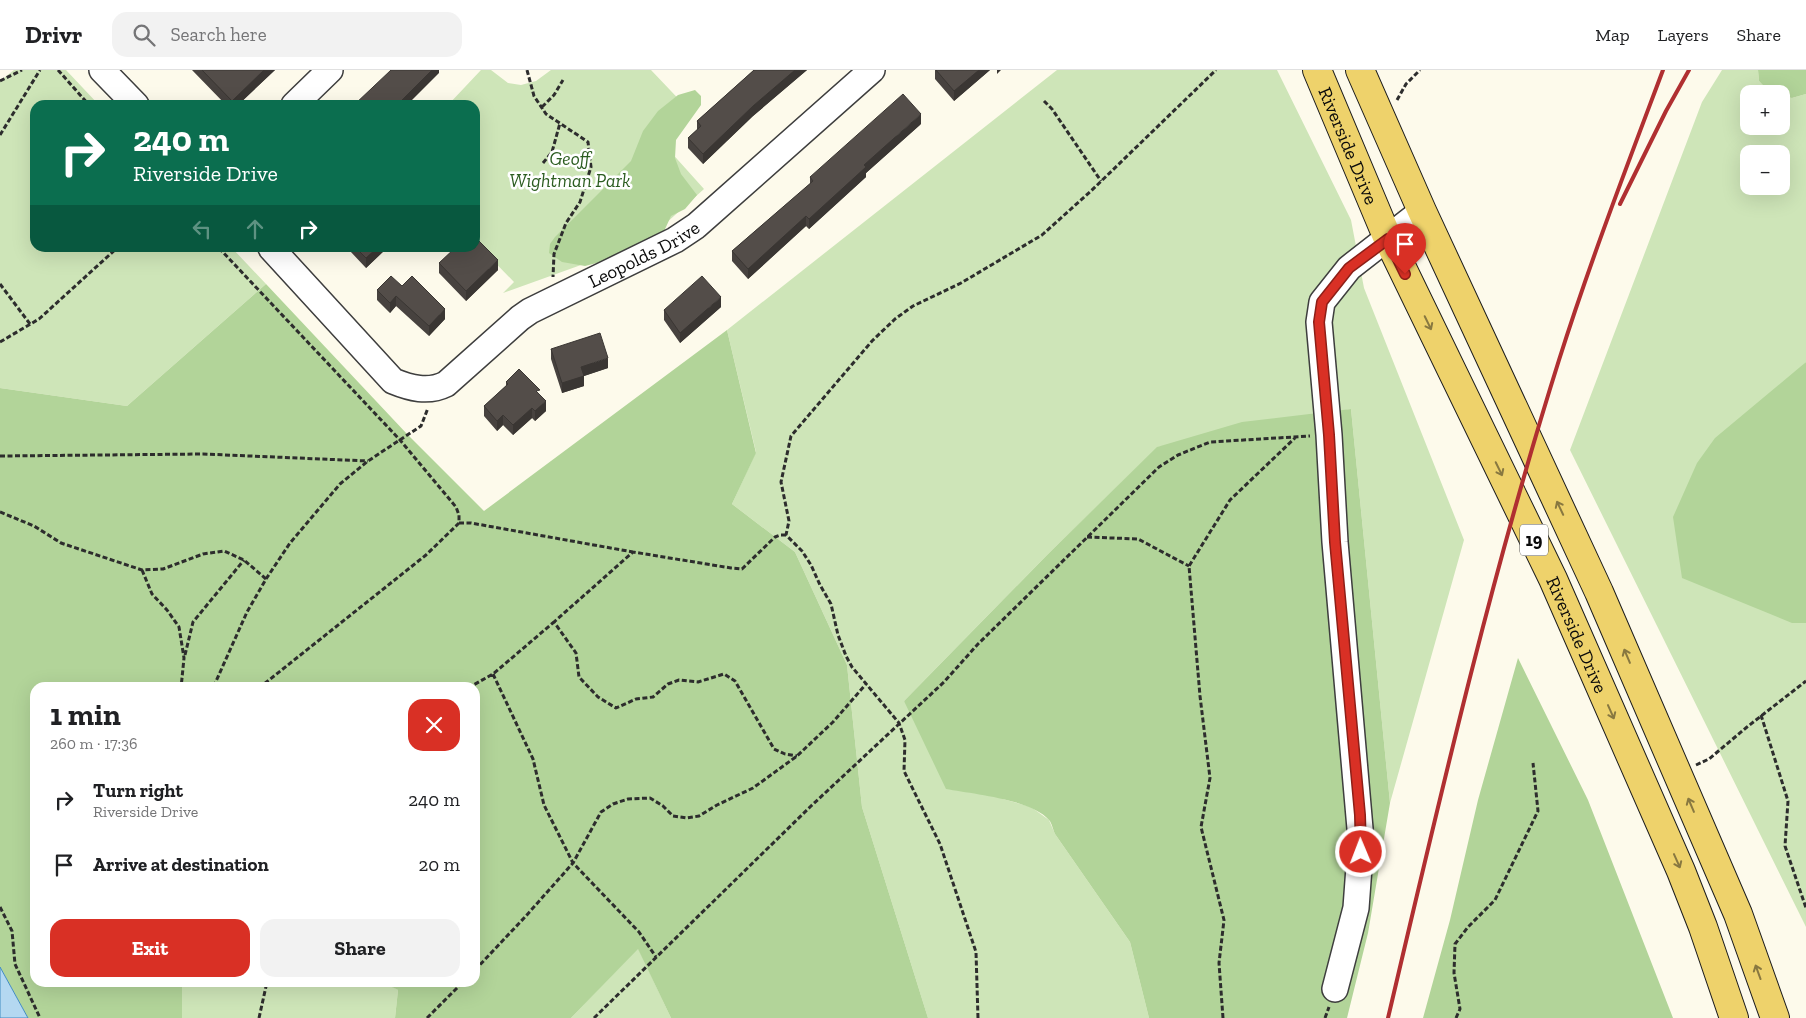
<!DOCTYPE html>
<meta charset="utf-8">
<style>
:root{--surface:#fff;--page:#f2f2f2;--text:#202124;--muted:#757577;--line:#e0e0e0;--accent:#d93025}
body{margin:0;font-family:"Zilla Slab",serif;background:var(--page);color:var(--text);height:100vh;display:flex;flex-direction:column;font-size:19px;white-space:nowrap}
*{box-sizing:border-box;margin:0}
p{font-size:16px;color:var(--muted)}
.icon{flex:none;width:28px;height:28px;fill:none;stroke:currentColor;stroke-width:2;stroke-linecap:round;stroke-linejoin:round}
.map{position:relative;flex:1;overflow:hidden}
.sheet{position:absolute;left:30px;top:612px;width:450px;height:305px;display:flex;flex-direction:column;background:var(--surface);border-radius:15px;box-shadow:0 5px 20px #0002}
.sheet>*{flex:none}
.banner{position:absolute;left:30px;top:30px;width:450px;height:152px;border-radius:15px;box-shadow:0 5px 20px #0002;background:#0b6e4f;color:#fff;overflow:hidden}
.tools{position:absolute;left:1740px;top:15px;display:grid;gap:10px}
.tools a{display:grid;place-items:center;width:50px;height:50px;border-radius:10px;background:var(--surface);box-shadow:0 5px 20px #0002;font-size:25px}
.pin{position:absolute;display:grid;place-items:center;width:42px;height:42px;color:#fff;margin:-51px -21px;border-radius:50% 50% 50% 0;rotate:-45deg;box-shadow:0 0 5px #0007}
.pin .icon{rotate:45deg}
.me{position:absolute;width:55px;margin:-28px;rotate:359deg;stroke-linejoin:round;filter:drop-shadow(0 0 4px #0008)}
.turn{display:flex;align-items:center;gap:18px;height:105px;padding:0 20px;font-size:22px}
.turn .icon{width:65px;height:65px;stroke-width:2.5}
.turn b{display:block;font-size:35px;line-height:42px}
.lanes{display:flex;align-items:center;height:48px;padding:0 20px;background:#0003;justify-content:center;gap:25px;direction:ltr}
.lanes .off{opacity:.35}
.round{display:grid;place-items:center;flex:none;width:52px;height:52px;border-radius:15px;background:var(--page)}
.head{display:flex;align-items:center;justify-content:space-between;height:85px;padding:0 20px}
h1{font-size:30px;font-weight:700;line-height:38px}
.button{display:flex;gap:10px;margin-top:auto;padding:10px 20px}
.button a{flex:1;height:58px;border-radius:15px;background:var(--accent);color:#fff;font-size:20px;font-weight:700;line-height:58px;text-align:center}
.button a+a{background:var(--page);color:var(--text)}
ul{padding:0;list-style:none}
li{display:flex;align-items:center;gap:15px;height:65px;padding:0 20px}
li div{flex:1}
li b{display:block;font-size:19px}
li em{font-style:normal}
header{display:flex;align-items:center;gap:30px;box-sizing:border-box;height:70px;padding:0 25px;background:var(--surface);border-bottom:1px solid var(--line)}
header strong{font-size:24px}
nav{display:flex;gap:28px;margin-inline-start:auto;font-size:18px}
.search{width:350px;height:45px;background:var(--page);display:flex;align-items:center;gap:12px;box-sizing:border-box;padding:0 18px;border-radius:15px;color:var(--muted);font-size:19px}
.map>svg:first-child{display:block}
.green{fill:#cee5b8;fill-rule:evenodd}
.forest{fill:#b2d499}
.water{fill:#b4d8f1;stroke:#418bc2}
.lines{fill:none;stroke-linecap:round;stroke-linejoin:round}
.minor-casing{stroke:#3e3e3e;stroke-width:28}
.major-casing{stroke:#1c1c1c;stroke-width:30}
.path{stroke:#2d2d2d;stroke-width:3;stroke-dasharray:5 2.5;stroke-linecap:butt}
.minor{stroke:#fff;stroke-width:25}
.major{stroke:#eed26b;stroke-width:28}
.rail{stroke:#b02f31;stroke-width:4}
.wall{fill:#47423f}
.shaded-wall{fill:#3a3633}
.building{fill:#534d49;stroke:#3a3633}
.oneway{stroke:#887840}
.route-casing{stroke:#8d1f18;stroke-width:12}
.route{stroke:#d93025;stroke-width:9}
.labels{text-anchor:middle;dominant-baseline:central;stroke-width:5;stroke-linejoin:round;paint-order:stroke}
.shield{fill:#fff;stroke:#545454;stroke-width:1}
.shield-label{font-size:18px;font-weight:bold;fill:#0b0b0b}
.street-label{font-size:19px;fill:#0b0b0b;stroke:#fff}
.park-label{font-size:19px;font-style:italic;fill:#2c5d21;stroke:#fff}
</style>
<header>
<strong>Drivr</strong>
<div class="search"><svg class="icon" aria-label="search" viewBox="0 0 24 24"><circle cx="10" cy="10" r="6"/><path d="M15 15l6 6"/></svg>Search here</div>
<nav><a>Map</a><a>Layers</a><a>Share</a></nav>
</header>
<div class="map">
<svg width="1806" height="948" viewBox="0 0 1806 948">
<rect width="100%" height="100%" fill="#fdfaeb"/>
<path class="green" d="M 14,0 L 66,0 L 99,35 L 35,35 L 35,178 L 232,178 L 266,214 L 127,336 L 0,318 L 0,11 Z
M 481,0 L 491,0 L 508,13 L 521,15 L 536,11 L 551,0 L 651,0 L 690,41 L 660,70 L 704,119 L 645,172 L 503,223 L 514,212 L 475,172 L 475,35 L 448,35 Z
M 1057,0 L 1277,0 L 1351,150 L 1364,218 L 1464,470 L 1390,733 L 1351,339 L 1158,377 L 1047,485 L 904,631 L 1003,729 L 1031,737 L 1049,750 L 1055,764 L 1130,872 L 1149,948 L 928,948 L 862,737 L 847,595 L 795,482 L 732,434 L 756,382 L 727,260 Z
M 1722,0 L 1758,0 L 1759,11 L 1771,24 L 1749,24 L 1749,56 L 1781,56 L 1781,26 L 1792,28 L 1806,24 L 1806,292 L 1800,298 L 1792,553 L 1806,553 L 1806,857 L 1570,380 L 1702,32 ZM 1749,84 L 1781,84 L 1781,116 L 1749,116 Z
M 638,878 L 671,948 L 571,948 Z
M 384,912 L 398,920 L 395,948 L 182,948 L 182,913 Z"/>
<path class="forest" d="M 1758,0 L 1806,0 L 1806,24 L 1792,28 L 1781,26 L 1781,24 L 1771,24 L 1759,11 Z
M 695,20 L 701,26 L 701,35 L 676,70 L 675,88 L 681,104 L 697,125 L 685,139 L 671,146 L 661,168 L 624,186 L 585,196 L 562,192 L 549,183 L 550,174 L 555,167 L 631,91 L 643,61 L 658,41 L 678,25 Z
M 266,214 L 407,364 L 484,441 L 727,260 L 756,383 L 732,434 L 795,482 L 847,595 L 862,737 L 928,948 L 671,948 L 638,879 L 571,948 L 395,948 L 398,920 L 384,913 L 475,912 L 475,618 L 35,618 L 35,912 L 182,912 L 182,948 L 28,948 L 0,897 L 0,318 L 127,336 Z
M 1806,292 L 1806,553 L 1792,553 L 1682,508 L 1673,447 L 1697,393 L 1715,368 Z
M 1351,339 L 1390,733 L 1368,863 L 1347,948 L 1149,948 L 1130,872 L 1055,764 C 1053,760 1052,753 1049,750 C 1031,729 972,724 946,719 L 904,631 L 1047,485 L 1157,377 L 1242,352 Z
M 1518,588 L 1588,730 L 1673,948 L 1423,948 L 1450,850 L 1478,730 Z"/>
<path class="water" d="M 0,897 L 28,948 L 0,948 Z"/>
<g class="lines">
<defs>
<g id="minor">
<path d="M 102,0 L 136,35"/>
<path d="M 294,35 L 330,0"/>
<path id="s1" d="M 271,178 L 393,311 C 410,318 428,323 446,314 L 520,248 L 530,241 L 675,170 L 696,156 L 872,0"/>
<path d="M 1335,919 L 1356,838 L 1361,770 L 1335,472 L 1329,365 L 1319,252 L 1322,232 L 1349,198 L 1422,141"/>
</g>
<g id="major">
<path id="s2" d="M 1317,0 L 1388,169 L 1553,509 L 1681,801 L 1703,857 L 1734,948"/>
<path d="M 1360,0 L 1422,141 L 1599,522 L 1738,844 L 1775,948"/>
</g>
</defs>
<use href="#minor" class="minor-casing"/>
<use href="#major" class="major-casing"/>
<path class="path" d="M 58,0 L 89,35
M 527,0 L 534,26 L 546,44 L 588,72 L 591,97 L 580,132 L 566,153 L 554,184 L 553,207
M 0,11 L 22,0
M 1397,30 L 1406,14 L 1420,0
M 1044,31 L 1052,39 L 1101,111
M 542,37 L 554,25 L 563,10
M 0,65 L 40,0
M 543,93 L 552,82 L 560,53
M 219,178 L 400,370 L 456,437 L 459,445 L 459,453 L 426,485 L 259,618
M 0,214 L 30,254
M 0,272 L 39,249 L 117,178
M 0,386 L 203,384 L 368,391
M 0,442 L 34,456 L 61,473 L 142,500 L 163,499 L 203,484 L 224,481 L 244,490 L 266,509 L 247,542 L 213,618
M 459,453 L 471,453 L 633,482
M 786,465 L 780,465 L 775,467 L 742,499 L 731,498 L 633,482 L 554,552 L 576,583 L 579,607 L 598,627 L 616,638 L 636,629 L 653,627 L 668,614 L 679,610 L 698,612 L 724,604 L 735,611 L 774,679 L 785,684 L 797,686
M 1087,467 L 1138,469 L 1189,496
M 142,500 L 152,524 L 167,540 L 179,557 L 184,588 L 181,618
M 266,509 L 290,473 L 340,414 L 368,391 L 421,356 L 428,338
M 185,585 L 193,552 L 244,490
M 493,604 L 533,689 L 544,735 L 573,793 L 639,862 L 656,887
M 468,618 L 493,604 L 554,552
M 1761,645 L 1788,731 L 1785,776 L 1806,838
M 1696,695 L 1709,689 L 1747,657 L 1806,611
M 0,837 L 12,861 L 15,894 L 40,948
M 475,900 L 525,847 L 573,793 L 601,742 L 613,734 L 628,729 L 650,728 L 663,736 L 673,746 L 687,748 L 699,746 L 717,735 L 753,718 L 797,686 L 833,652 L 866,614
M 259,948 L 267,912
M 427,948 L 463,912
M 594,948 L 810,737 L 944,612 L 978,574 L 1159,397 L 1178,385 L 1210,372 L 1310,366
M 978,948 L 976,882 L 940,774 L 904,701 L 905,670 L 899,653 L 852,597 L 846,586 L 838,565 L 831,534 L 820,515 L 811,495 L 802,481 L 786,465 L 789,451 L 781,412 L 791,366 L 872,271 L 895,249 L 913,236 L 961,213 L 1042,165 L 1091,121 L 1216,0
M 1223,948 L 1219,893 L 1224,850 L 1201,757 L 1210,708 L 1200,626 L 1189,496 L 1230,430 L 1296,367
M 1325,948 L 1329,937
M 1456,948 L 1460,939 L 1454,903 L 1455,874 L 1468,857 L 1495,830 L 1538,741 L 1533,693"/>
<use href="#minor" class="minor"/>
<use href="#major" class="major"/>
<path class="rail" d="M 1620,134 L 1666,41 L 1689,0
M 1388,948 C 1440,727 1491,506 1559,290 C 1590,192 1627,96 1663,0"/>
</g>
<path class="wall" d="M 192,0 L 275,0 L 238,35 L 226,35 Z
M 754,0 L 807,0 L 753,46 L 703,94 L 688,78 L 688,68 L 697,60 L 697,51 Z
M 935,0 L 990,0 L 954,31 L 935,9 Z
M 921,54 L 866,103 L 866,107 L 809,159 L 806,156 L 748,209 L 732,191 L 732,181 L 810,114 L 810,107 Z
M 350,178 L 387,178 L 366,198 L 350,181 Z
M 439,193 L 498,200 L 466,231 L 439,203 Z
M 402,216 L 445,249 L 429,266 L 396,236 L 390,243 L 377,230 L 377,220 Z
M 721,237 L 680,273 L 664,250 L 664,240 Z
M 551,279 L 608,298 L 584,306 L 584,316 L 562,323 L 551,289 Z
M 506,312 L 540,325 L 546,341 L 535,351 L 532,348 L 513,365 L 503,355 L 497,361 L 484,346 L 484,336 L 506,316 Z"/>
<path class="shaded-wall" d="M 264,0 L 275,0 L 238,35 L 232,35 L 232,31 Z
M 432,0 L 439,0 L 439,3 L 407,35 L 399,35 L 399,33 Z
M 795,0 L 807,0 L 753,46 L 703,94 L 703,84 L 753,36 Z
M 979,0 L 990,0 L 954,31 L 954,21 Z
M 997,0 L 1001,0 L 997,4 Z
M 921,44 L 921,54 L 866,103 L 866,107 L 809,159 L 809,149 L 864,95 Z
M 806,146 L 806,156 L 748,209 L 748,199 Z
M 377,178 L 387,178 L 366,198 L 366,188 Z
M 498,190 L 498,200 L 466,231 L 466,221 Z
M 396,226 L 396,236 L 390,243 L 390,233 Z
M 721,227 L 721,237 L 680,273 L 680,263 Z
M 445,239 L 445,249 L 429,266 L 429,256 Z
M 608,288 L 608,298 L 584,306 L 584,316 L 562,323 L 562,313 L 581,297 Z
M 546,331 L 546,341 L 535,351 L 535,341 Z
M 532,338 L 532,348 L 513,365 L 513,355 Z
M 503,345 L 503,355 L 497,361 L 497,351 Z"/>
<path class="building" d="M 202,0 L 264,0 L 232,31 Z
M 391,0 L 432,0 L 399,33 L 400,34 L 399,35 L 354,35 Z
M 754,0 L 795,0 L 753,36 L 703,84 L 688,68 L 701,56 L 697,51 Z
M 936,0 L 979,0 L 954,21 Z
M 903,24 L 921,44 L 864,95 L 866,97 L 809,149 L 806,146 L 748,199 L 732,181 L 813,111 L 810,107 Z
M 475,167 L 498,190 L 466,221 L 439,193 L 455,178 L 475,178 Z
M 356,178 L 377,178 L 366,188 Z
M 391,206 L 402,216 L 412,206 L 445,239 L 429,256 L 396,226 L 390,233 L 377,220 Z
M 702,206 L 721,227 L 680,263 L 664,240 Z
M 600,263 L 608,288 L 581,297 L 584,306 L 562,313 L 551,279 Z
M 519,299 L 540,320 L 536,321 L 546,331 L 535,341 L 532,338 L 513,355 L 503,345 L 497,351 L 484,336 L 508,314 L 506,312 Z"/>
<defs><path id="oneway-shaft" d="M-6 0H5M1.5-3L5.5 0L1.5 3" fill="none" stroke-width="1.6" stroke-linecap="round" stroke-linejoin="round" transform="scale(1.25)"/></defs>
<g class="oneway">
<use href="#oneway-shaft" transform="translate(1428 253) rotate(64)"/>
<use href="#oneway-shaft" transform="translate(1499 399) rotate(64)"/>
<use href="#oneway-shaft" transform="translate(1560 438) rotate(-115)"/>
<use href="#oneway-shaft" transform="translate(1627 586) rotate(-113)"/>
<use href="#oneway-shaft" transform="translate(1611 642) rotate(66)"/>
<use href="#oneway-shaft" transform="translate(1691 735) rotate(-113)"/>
<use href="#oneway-shaft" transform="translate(1677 791) rotate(66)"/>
<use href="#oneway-shaft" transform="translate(1758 902) rotate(-110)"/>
</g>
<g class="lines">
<defs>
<path id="route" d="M 1361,782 L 1360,745 L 1335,472 L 1329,365 L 1319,252 L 1322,232 L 1349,198 L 1388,169 L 1405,204"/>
</defs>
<use href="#route" class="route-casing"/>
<use href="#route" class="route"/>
</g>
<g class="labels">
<rect class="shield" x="1520" y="454.5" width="28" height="31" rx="4"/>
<g class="shield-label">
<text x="1534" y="470">19</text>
</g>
<g class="street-label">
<text stroke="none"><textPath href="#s2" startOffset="82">Riverside Drive</textPath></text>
<text stroke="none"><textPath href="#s1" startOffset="474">Leopolds Drive</textPath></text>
<text stroke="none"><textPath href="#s2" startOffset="622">Riverside Drive</textPath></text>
</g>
<g class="park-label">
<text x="570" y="88">Geoff<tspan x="570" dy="22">Wightman Park</tspan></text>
</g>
</g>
</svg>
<div class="tools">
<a>+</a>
<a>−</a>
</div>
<div class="pin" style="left:1405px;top:204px;background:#d93025"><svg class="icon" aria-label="arrive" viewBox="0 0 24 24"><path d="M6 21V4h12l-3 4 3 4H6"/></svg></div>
<svg class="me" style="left:1361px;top:782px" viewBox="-20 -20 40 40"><circle r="17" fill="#d93025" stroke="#fff" stroke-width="3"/><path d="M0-11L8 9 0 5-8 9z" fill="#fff"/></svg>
<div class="banner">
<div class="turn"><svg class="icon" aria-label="right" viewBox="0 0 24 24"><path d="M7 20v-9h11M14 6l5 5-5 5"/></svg><div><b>240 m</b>Riverside Drive</div></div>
<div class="lanes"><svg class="icon off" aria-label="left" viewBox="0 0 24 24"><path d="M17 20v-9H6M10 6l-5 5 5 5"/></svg><svg class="icon off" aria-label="ahead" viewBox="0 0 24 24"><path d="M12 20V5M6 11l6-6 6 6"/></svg><svg class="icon" aria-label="right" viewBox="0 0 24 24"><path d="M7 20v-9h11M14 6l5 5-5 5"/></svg></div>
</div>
<section class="sheet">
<div class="head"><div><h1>1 min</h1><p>260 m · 17:36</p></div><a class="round" style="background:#d93025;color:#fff"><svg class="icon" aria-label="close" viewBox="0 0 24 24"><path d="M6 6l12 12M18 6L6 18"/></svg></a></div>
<ul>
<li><svg class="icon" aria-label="right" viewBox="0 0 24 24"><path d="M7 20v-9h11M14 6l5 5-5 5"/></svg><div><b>Turn right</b><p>Riverside Drive</p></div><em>240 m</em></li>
<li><svg class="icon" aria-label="arrive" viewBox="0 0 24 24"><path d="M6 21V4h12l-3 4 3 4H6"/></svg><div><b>Arrive at destination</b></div><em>20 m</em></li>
</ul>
<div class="button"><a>Exit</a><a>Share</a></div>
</section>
</div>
